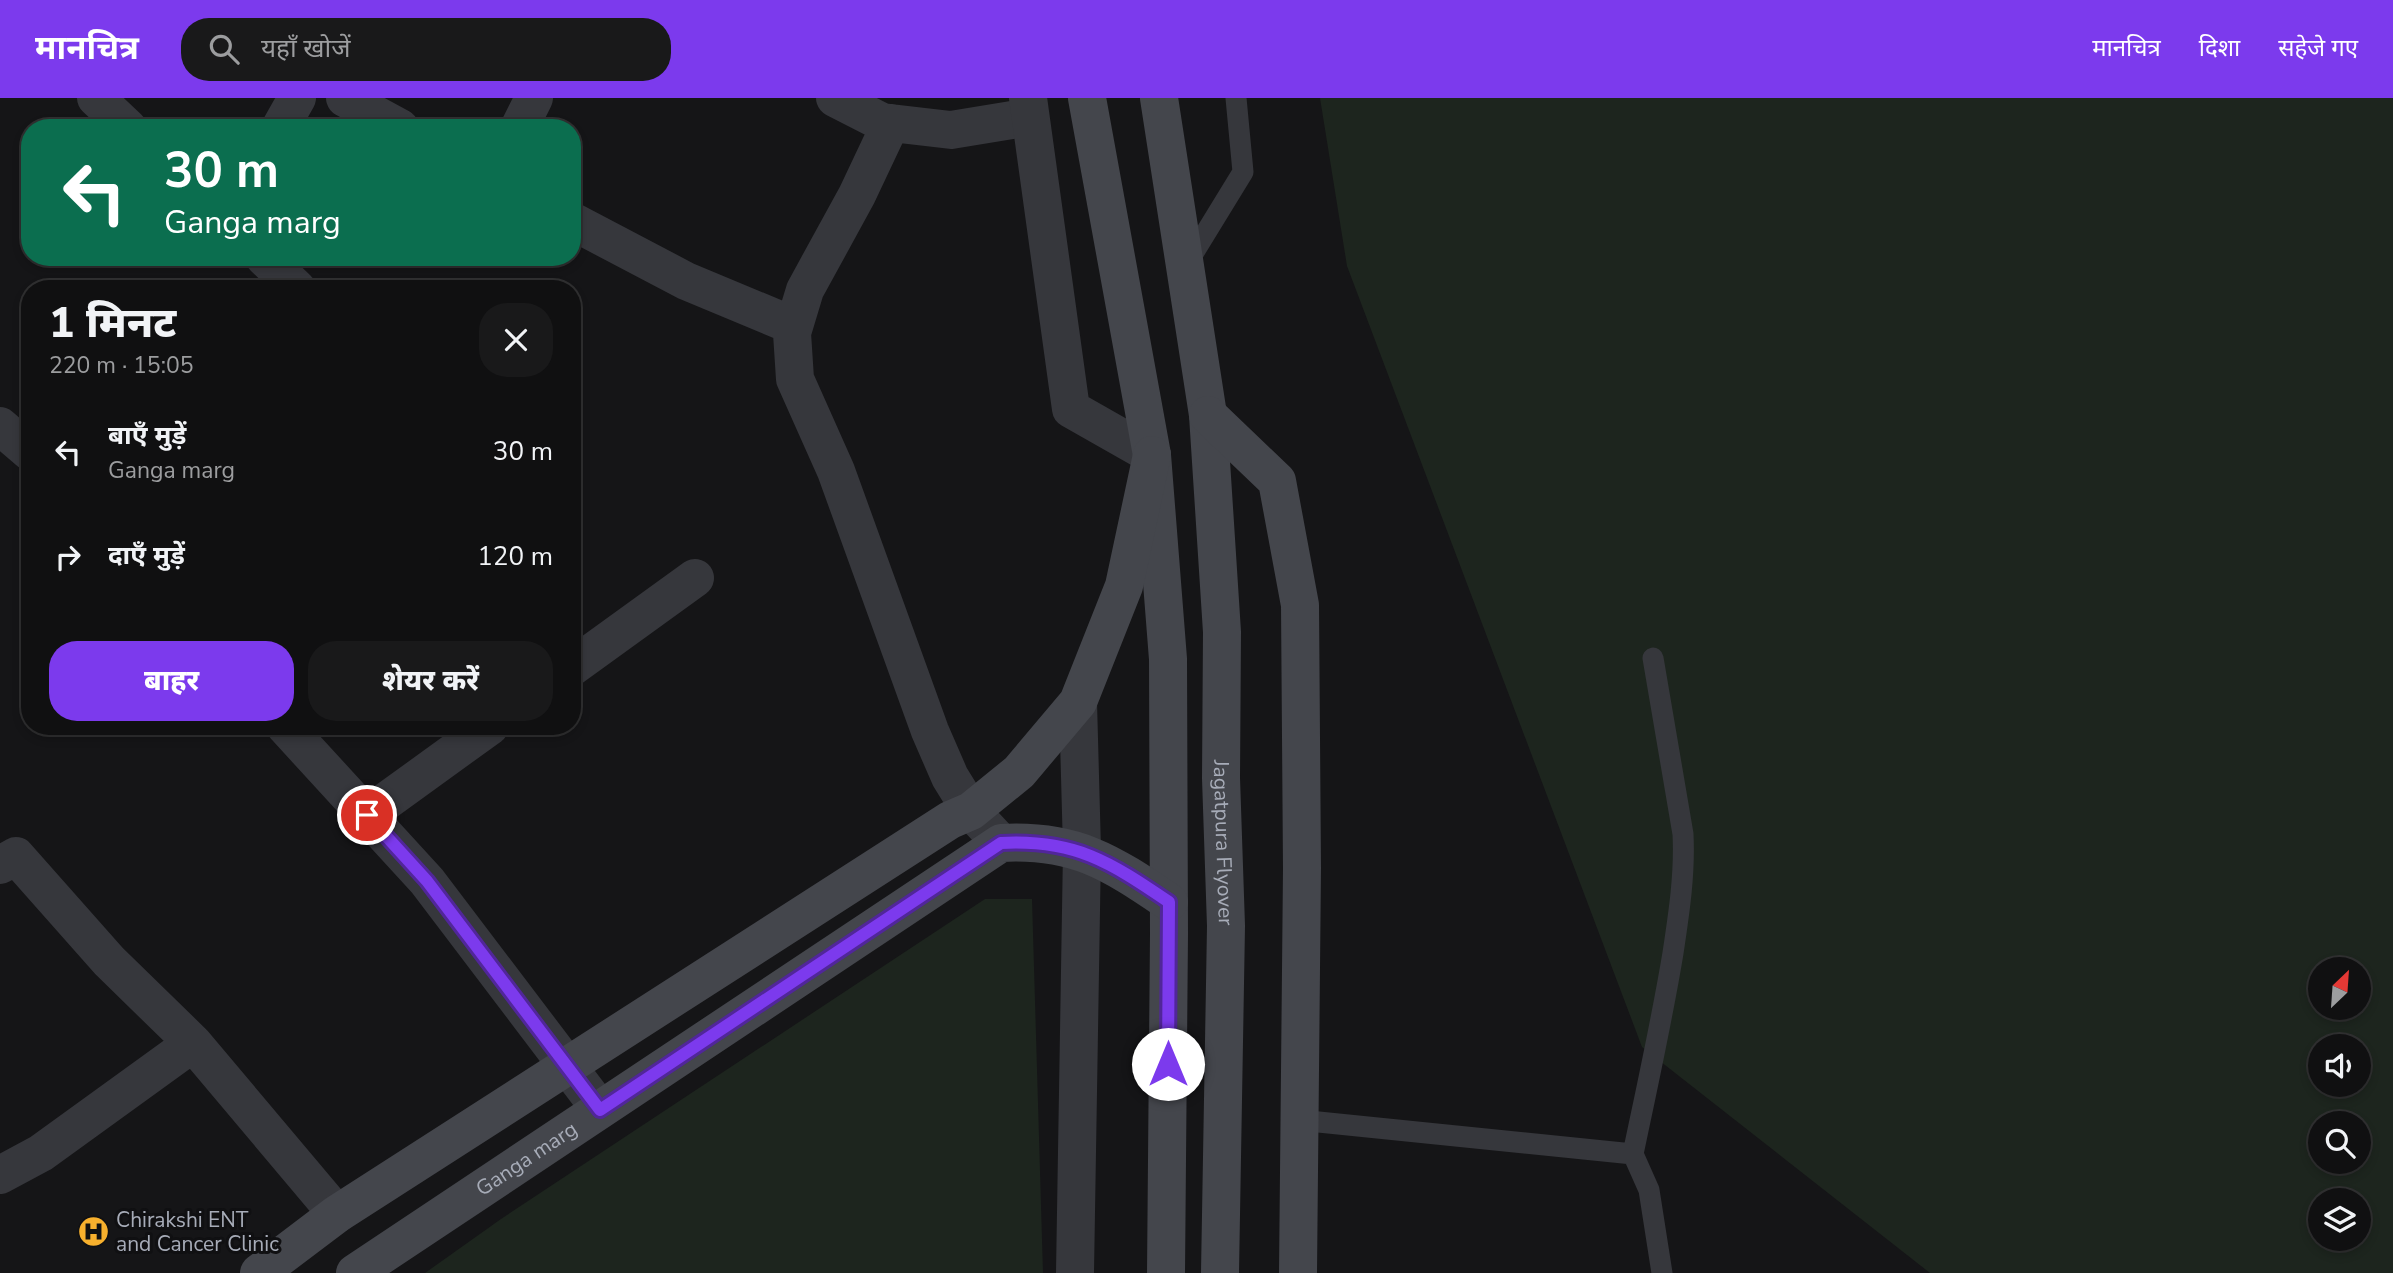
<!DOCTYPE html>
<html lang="hi">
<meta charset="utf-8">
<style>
:root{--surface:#101011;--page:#19191a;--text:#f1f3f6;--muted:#9c9d9f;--line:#303031;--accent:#7c3aed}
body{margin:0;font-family:"Nunito Sans","Noto Sans Devanagari",sans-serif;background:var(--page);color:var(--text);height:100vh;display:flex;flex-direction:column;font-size:26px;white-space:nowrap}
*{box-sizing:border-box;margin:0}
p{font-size:23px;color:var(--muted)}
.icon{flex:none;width:38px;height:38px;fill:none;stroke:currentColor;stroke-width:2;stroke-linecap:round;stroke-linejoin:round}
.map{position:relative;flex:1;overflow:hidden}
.side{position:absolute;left:21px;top:182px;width:560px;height:455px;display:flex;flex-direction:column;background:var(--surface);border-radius:28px;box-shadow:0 4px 10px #0003,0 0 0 2px var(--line)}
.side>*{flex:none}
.hud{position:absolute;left:21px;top:21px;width:560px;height:147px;border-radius:28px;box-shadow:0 4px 10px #0003,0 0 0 2px var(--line);background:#0b6e4f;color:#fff;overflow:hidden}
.needle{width:46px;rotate:25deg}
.fabs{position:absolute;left:2308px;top:859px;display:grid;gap:14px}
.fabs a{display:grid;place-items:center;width:63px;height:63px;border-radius:50%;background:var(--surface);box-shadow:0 4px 10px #0003,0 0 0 2px var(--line);font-size:35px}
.pin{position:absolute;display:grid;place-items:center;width:60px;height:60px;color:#fff;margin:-30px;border:4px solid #fff;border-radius:50%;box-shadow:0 2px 7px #0007}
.me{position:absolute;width:77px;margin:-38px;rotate:0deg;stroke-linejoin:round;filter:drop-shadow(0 0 5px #0008)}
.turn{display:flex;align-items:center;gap:24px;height:147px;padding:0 28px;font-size:32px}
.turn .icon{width:91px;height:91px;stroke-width:2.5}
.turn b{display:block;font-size:49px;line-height:60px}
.round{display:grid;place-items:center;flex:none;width:74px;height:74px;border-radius:28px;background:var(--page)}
.overview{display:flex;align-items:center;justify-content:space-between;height:119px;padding:0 28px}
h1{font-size:42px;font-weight:800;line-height:52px}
.cta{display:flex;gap:14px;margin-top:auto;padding:14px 28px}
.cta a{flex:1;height:80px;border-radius:28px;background:var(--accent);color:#fff;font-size:28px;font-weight:800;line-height:80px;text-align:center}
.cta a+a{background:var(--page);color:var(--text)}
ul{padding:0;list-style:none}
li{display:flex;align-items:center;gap:21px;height:105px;padding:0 28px}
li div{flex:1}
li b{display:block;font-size:26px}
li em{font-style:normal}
header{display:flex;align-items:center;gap:42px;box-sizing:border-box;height:98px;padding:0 35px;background:var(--accent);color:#fff}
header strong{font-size:33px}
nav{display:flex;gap:38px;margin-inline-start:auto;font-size:24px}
.search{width:490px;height:63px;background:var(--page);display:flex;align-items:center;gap:18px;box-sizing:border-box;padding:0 24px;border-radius:28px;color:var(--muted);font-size:26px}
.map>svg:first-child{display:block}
.green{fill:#1d251e;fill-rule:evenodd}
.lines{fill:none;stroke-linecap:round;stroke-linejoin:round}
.service{stroke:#36373c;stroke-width:21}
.minor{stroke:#36373c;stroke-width:38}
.tertiary{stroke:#36373c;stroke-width:38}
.secondary{stroke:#44464c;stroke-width:38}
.route-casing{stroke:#51269a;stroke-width:18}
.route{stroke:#7c3aed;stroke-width:12}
.labels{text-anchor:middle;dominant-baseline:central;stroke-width:6;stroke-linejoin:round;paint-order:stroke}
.street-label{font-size:21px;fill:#a7acb8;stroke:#101012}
.poi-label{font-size:21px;fill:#a7acb8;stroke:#101012;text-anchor:start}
</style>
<header>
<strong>मानचित्र</strong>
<div class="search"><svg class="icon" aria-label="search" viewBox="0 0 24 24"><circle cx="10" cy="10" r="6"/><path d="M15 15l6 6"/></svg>यहाँ खोजें</div>
<nav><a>मानचित्र</a><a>दिशा</a><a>सहेजे गए</a></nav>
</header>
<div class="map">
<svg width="2393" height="1175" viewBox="0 0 2393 1175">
<rect width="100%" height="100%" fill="#151517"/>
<path class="green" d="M 1320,0 L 2393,0 L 2393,1175 L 1930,1175 L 1642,949 L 1347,168 ZM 2320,872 L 2359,872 L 2359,910 L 2320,910 ZM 2320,948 L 2359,948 L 2359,987 L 2320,987 ZM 2320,1026 L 2359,1026 L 2359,1064 L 2320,1064 ZM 2320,1102 L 2359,1102 L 2359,1141 L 2320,1141 Z
M 985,801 L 1032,801 L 1043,1175 L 425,1175 L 501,1121 Z"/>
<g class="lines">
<path class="service" d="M 1186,167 L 1243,74 L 1236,0
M 1299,1022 L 1633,1056 L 1649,1092 L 1662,1175
M 1633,1056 C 1647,989 1662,922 1673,855 C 1679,815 1685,776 1683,736 L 1653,560"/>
<path class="minor" d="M 96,0 L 128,30
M 345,0 L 400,30
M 835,0 L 882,24 L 951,32 L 1030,19
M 891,25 L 857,97 L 805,192 L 792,235 L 795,281 L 836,373 L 930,633 L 950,679 L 971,713 L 1001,745
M 280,30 L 297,0
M 519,30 L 534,0
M 572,123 L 686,183 L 794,228
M 264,159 L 297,191
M 0,328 L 30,354
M 572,569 L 695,480
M 285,628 L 427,783 L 600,1011
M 367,717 L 490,628
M 0,767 L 16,758 L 109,863 L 193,945 L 41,1055 L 0,1077
M 193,945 L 337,1116"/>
<path class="tertiary" d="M 1028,0 L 1071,311 L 1152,357
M 1075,1175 L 1082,752 L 1078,604"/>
<g class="secondary">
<path d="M 1087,0 L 1152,357 L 1168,561 L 1169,836 L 1166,1175"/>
<path id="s1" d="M 1159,0 L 1208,317 L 1222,534 L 1221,680 L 1226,828 L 1220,1175"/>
<path d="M 1208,317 L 1277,383 L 1300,507 L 1302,770 L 1298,1175"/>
<path d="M 259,1175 L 337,1116 L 950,722 L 971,713 L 1019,674 L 1078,604 L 1124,488 L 1152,357"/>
<path id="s2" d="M 355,1175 L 1001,745 C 1075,741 1110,764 1169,804"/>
</g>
</g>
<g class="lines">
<defs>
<path id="route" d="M 367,717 L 427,783 L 600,1012 L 1001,745 C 1075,741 1110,764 1169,804 L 1168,966"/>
</defs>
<use href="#route" class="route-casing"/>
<use href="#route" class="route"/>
</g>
<defs>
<symbol id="hospital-disc" viewBox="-11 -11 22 22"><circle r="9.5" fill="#f7b02d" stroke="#101012"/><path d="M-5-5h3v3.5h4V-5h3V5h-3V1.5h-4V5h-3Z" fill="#111"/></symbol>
</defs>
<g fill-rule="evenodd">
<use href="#hospital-disc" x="76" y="1116" width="35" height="35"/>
</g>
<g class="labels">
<g class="street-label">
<text stroke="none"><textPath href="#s1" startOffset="749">Jagatpura Flyover</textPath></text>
<text stroke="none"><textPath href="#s2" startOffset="206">Ganga marg</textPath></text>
</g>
<g class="poi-label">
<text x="116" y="1122">Chirakshi ENT<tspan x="116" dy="24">and Cancer Clinic</tspan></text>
</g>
</g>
</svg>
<div class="fabs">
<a><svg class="needle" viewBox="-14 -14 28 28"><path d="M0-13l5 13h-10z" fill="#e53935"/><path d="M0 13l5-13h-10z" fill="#9c9d9f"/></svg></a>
<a><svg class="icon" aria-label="sound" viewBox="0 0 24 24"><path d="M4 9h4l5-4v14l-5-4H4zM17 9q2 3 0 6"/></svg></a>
<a><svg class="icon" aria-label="search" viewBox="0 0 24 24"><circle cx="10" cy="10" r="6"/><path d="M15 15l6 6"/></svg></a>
<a><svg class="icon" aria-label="layers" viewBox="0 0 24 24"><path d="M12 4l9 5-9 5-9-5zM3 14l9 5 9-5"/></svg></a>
</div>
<div class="pin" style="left:367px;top:717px;background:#d93025"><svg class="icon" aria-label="arrive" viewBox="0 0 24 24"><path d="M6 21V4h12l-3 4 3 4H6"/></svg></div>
<svg class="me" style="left:1168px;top:966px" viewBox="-20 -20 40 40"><circle r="19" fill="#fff"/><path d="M0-13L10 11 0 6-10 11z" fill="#7c3aed"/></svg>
<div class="hud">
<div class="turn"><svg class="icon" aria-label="left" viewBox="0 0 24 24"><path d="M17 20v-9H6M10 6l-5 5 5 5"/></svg><div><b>30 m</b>Ganga marg</div></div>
</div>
<section class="side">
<div class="overview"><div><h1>1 मिनट</h1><p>220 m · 15:05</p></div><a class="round"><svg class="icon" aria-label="close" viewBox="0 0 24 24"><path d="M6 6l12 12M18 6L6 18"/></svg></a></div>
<ul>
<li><svg class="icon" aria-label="left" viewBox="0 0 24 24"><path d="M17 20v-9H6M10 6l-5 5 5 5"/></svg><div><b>बाएँ मुड़ें</b><p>Ganga marg</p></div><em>30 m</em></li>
<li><svg class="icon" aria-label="right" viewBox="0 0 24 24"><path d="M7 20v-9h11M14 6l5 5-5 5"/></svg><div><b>दाएँ मुड़ें</b></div><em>120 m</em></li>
</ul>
<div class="cta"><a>बाहर</a><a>शेयर करें</a></div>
</section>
</div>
